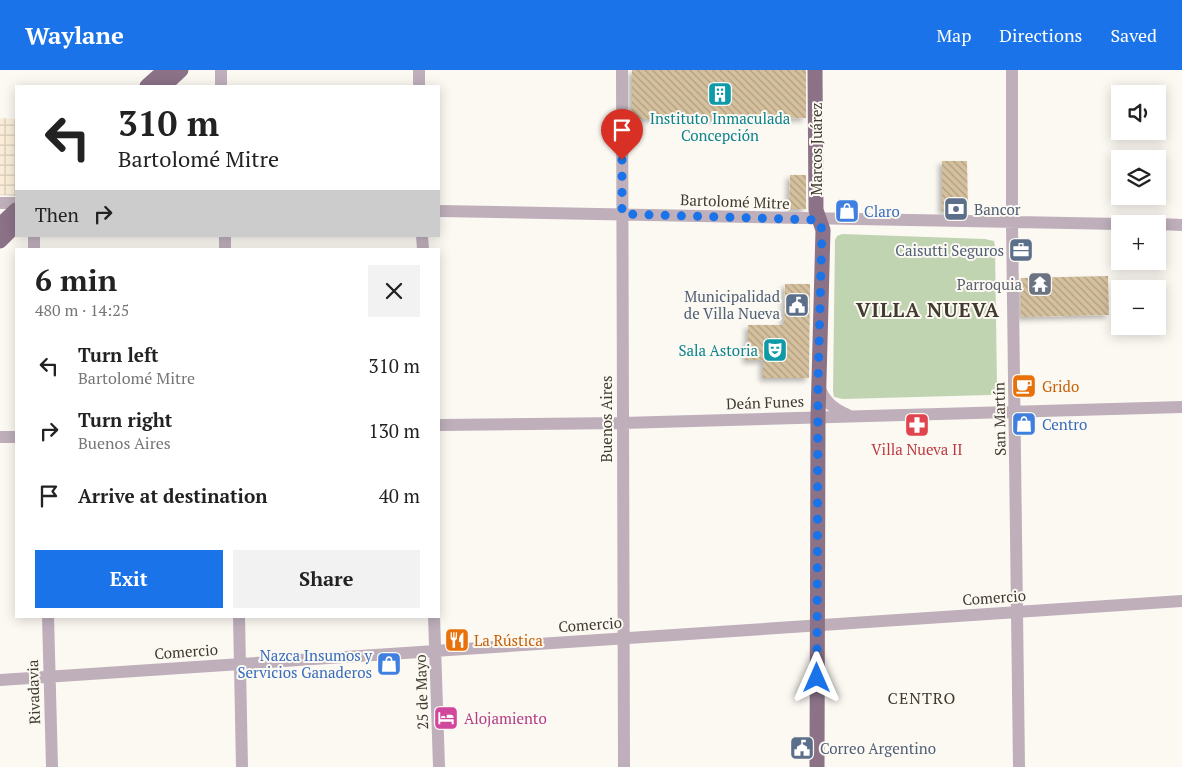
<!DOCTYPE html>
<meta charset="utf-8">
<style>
:root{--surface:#fff;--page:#f2f2f2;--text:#222;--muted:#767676;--accent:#1a73e8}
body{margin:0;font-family:"PT Serif",serif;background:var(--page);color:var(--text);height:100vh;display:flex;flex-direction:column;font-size:19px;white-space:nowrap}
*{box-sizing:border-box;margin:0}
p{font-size:16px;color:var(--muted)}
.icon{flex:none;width:28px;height:28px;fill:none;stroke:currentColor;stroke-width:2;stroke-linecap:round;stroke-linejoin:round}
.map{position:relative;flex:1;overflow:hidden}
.side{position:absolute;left:15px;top:178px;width:425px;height:370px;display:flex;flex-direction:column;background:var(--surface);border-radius:0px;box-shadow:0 2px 12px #0003}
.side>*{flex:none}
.guide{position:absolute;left:15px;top:15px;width:425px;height:152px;border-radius:0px;box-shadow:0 2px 12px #0003;background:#fff;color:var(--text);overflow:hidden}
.controls{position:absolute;left:1111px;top:15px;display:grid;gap:10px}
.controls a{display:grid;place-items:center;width:55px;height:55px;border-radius:0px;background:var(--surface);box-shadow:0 2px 12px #0003;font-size:25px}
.pin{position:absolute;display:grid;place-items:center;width:42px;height:42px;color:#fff;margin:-51px -21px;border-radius:50% 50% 50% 0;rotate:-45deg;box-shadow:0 0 5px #0007}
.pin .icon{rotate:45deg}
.me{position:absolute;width:55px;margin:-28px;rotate:0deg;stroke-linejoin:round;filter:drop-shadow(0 0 4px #0008)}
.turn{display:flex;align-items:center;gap:18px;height:105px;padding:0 20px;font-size:22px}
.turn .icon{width:65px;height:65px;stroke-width:2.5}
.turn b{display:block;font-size:35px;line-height:42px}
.then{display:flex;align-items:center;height:48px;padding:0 20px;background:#0003;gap:10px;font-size:19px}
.round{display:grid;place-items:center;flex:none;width:52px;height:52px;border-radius:0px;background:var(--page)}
.overview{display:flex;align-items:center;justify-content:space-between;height:85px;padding:0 20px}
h1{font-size:30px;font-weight:600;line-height:38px}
.button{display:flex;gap:10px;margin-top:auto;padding:10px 20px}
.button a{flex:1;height:58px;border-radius:0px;background:var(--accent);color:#fff;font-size:20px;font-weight:600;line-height:58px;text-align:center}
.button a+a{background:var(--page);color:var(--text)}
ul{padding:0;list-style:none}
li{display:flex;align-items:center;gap:15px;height:65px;padding:0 20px}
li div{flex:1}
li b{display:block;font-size:19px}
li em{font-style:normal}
header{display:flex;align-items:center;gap:30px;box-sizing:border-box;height:70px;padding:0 25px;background:var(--accent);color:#fff}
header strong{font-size:24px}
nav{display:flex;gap:28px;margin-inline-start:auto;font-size:18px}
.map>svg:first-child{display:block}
.industrial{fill:url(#industrial-grid)}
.park{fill:#c1d4b2}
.building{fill:url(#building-back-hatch);filter:url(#shadow)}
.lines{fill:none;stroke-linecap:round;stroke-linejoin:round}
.minor{stroke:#beafbb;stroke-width:12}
.major{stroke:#8b7287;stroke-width:15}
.route{stroke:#1a73e8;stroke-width:9;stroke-dasharray:0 16.2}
.labels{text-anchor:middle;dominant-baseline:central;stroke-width:4;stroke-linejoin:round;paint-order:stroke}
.culture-label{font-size:15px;fill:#0d838f;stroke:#fcf9f3}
.street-label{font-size:15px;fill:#40392e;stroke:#fcf9f3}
.service-label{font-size:15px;fill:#4e5e75;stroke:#fcf9f3;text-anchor:start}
.shop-label{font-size:15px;fill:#366cbe;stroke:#fcf9f3;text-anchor:start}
.worship-label{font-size:15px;fill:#5b616d;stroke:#fcf9f3;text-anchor:end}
.food-label{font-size:15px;fill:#c56008;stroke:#fcf9f3;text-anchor:start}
.health-label{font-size:15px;fill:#be3a42;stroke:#fcf9f3}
.hotel-label{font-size:15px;fill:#b23c85;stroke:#fcf9f3;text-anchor:start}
.neighbourhood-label{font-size:16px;letter-spacing:1px;fill:#40392e;stroke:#fcf9f3}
.district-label{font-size:20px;font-weight:bold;letter-spacing:1px;fill:#40392e;stroke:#fcf9f3}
</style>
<header>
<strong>Waylane</strong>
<nav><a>Map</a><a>Directions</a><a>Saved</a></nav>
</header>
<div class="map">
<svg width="1182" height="697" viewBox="0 0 1182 697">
<defs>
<pattern id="industrial-grid" width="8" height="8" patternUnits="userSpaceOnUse" patternTransform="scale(1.25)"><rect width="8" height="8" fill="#fbeed9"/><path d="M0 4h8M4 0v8" fill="none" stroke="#d8cdbb"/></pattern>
<pattern id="building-back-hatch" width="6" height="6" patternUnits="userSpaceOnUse" patternTransform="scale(1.25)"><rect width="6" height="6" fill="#d5c09e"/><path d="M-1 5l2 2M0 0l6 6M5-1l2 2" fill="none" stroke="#ae9d81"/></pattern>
<filter id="shadow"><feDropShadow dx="-3.5" dy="3.5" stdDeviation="2.5" flood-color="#0004"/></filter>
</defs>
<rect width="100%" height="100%" fill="#fcf9f3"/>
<path class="industrial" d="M 0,48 L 16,49 L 16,126 L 0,125 Z"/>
<path class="park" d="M 842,164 L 985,169 L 994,171 L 995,176 L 997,316 L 995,323 L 990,325 L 843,329 L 834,327 L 833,321 L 835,170 L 837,166 Z"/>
<path class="building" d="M 632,0 L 806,0 L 806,48 L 632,49 Z
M 942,91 L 967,91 L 968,141 L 942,141 Z
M 790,105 L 806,105 L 806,139 L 789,139 Z
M 1108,206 L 1109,245 L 1021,247 L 1021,208 Z
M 785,214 L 810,214 L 809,308 L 763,308 L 763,290 L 746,290 L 746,272 L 748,272 L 748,255 L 784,255 Z"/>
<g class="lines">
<path class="minor" d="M 221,0 L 221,16
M 419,0 L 419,16
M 622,0 L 624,697
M 1012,0 L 1012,153 L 1019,697
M 0,133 L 16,133
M 439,141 L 1120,154
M 1158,154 L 1182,155
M 34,166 L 34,179
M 422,166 L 423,179
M 225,179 L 225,166
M 819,316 C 824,331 833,339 848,345
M 439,355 L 622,353 L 1182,337
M 0,367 L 16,367
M 48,546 L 52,697
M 239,546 L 242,697
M 434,546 L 439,697
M 0,610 L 1182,531"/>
<path class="major" d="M 815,0 L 816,140 L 823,160 L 818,347 L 817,697
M 147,16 L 165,0
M 164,16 L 181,0
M 0,155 L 16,140
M 0,171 L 16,155"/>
</g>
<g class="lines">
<path class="route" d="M 622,90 L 622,144 L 819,150 L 822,160 L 818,314 L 817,608"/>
</g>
<defs>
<symbol id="building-square" viewBox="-11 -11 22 22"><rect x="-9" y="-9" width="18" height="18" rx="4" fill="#0f9aa8" stroke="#fcf9f3"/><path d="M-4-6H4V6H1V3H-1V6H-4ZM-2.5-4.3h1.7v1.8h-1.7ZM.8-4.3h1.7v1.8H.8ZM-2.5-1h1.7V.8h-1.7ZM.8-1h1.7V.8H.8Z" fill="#fff"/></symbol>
<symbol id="bank-square" viewBox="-11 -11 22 22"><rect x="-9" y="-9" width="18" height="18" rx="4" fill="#5c6f8a" stroke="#fcf9f3"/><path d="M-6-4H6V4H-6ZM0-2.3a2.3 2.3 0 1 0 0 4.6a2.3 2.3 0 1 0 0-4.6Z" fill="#fff"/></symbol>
<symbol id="shop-square" viewBox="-11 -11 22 22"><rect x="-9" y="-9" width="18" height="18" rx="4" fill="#3f7fe0" stroke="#fcf9f3"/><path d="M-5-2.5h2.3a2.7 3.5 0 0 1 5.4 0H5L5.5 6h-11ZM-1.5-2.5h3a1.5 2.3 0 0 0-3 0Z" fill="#fff"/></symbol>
<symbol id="office-square" viewBox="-11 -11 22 22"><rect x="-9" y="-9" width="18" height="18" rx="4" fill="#5c6f8a" stroke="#fcf9f3"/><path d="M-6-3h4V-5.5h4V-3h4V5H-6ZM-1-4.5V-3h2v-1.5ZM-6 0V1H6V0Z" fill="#fff"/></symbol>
<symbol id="temple-square" viewBox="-11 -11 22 22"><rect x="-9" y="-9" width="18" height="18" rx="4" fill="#6b7280" stroke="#fcf9f3"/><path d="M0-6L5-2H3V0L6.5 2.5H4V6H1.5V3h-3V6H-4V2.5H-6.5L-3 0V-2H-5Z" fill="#fff"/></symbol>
<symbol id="civic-square" viewBox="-11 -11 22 22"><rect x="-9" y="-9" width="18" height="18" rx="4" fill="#5c6f8a" stroke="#fcf9f3"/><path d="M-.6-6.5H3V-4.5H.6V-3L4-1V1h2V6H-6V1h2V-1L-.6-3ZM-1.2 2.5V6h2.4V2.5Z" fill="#fff"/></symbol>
<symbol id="theatre-square" viewBox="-11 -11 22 22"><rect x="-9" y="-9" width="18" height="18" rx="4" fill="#0f9aa8" stroke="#fcf9f3"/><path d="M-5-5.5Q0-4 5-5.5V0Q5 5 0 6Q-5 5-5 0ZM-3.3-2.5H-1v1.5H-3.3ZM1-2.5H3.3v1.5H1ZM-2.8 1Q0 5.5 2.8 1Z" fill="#fff"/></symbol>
<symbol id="cafe-square" viewBox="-11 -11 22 22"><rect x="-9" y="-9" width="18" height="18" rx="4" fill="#e8710a" stroke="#fcf9f3"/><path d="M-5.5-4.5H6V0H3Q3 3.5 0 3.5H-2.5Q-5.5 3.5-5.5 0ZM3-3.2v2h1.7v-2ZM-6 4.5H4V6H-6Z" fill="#fff"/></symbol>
<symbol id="pharmacy-square" viewBox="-11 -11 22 22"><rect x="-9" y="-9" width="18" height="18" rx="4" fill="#e0444e" stroke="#fcf9f3"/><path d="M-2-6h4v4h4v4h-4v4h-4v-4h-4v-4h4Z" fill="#fff"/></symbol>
<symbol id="restaurant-square" viewBox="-11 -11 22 22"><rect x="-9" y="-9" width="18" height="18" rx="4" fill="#e8710a" stroke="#fcf9f3"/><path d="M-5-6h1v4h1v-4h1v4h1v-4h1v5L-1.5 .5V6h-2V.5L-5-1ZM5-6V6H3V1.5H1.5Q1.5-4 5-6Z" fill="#fff"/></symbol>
<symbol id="hotel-square" viewBox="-11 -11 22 22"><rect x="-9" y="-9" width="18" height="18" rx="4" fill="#d1479c" stroke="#fcf9f3"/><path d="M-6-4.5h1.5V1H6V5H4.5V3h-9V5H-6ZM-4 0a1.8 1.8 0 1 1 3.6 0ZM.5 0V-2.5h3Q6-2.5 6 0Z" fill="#fff"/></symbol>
</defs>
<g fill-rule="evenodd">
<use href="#building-square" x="706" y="10" width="28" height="28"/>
<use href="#bank-square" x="942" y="125" width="28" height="28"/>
<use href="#shop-square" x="833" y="127" width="28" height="28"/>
<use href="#office-square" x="1007" y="166" width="28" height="28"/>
<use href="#temple-square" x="1026" y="200" width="28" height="28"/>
<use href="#civic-square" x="783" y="221" width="28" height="28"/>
<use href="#theatre-square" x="761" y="266" width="28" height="28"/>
<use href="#cafe-square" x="1010" y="302" width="28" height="28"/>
<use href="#shop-square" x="1010" y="340" width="28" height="28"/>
<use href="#pharmacy-square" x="903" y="341" width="28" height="28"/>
<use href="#restaurant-square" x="443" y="556" width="28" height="28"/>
<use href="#shop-square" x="375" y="580" width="28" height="28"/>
<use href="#hotel-square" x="432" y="634" width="28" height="28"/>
<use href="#civic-square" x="788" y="664" width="28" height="28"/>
</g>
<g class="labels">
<g class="culture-label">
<text x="720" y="48">Instituto Inmaculada<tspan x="720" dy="17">Concepción</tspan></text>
<text x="758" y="280" text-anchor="end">Sala Astoria</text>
</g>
<g class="street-label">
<text transform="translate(816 79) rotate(-90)">Marcos Juárez</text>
<text transform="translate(735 131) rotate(2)">Bartolomé Mitre</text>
<text transform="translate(765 332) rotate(-2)">Deán Funes</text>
<text transform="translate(606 349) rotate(-90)">Buenos Aires</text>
<text transform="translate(999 349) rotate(-91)">San Martín</text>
<text transform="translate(994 527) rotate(-4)">Comercio</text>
<text transform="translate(590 554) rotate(-4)">Comercio</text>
<text transform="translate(186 581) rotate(-4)">Comercio</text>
<text transform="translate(33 622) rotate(-92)">Rivadavia</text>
<text transform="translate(421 622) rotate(-92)">25 de Mayo</text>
</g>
<g class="service-label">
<text x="974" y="139">Bancor</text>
<text x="1004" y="180" text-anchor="end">Caisutti Seguros</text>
<text x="780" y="226" text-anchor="end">Municipalidad<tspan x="780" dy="17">de Villa Nueva</tspan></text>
<text x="820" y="678">Correo Argentino</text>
</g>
<g class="shop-label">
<text x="864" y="141">Claro</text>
<text x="1042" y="354">Centro</text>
<text x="372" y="585" text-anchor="end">Nazca Insumos y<tspan x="372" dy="17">Servicios Ganaderos</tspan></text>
</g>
<g class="worship-label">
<text x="1022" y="214">Parroquia</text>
</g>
<g class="food-label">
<text x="1042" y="316">Grido</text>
<text x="474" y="570">La Rústica</text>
</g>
<g class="health-label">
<text x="917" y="379">Villa Nueva II</text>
</g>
<g class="hotel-label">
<text x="464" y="648">Alojamiento</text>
</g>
<g class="neighbourhood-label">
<text x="922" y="628">CENTRO</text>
</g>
<g class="district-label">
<text x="928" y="239">VILLA NUEVA</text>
</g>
</g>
</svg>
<div class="controls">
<a><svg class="icon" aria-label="sound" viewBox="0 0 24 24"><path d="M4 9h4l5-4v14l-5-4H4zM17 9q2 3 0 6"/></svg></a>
<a><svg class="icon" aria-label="layers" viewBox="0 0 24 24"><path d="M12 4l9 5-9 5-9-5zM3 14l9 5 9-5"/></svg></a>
<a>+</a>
<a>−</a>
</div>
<div class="pin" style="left:622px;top:90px;background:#d93025"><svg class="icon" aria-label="arrive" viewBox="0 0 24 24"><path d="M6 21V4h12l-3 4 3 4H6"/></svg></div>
<svg class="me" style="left:817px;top:608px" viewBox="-20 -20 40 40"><path d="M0-17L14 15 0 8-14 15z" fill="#1a73e8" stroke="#fff" stroke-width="4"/></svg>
<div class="guide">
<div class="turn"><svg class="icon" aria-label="left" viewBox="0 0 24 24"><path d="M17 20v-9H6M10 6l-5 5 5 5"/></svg><div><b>310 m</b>Bartolomé Mitre</div></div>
<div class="then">Then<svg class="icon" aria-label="right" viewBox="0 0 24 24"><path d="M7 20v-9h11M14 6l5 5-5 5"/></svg></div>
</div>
<section class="side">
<div class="overview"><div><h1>6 min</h1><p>480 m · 14:25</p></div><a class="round"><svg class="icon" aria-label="close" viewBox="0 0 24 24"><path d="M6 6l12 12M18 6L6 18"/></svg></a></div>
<ul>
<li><svg class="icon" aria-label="left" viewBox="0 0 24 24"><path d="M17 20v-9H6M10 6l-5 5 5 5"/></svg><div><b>Turn left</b><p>Bartolomé Mitre</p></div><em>310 m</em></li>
<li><svg class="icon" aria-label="right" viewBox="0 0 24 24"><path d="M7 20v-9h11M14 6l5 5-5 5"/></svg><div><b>Turn right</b><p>Buenos Aires</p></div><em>130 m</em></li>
<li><svg class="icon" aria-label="arrive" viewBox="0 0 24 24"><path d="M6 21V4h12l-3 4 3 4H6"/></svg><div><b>Arrive at destination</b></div><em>40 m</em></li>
</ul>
<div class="button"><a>Exit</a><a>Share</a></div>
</section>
</div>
